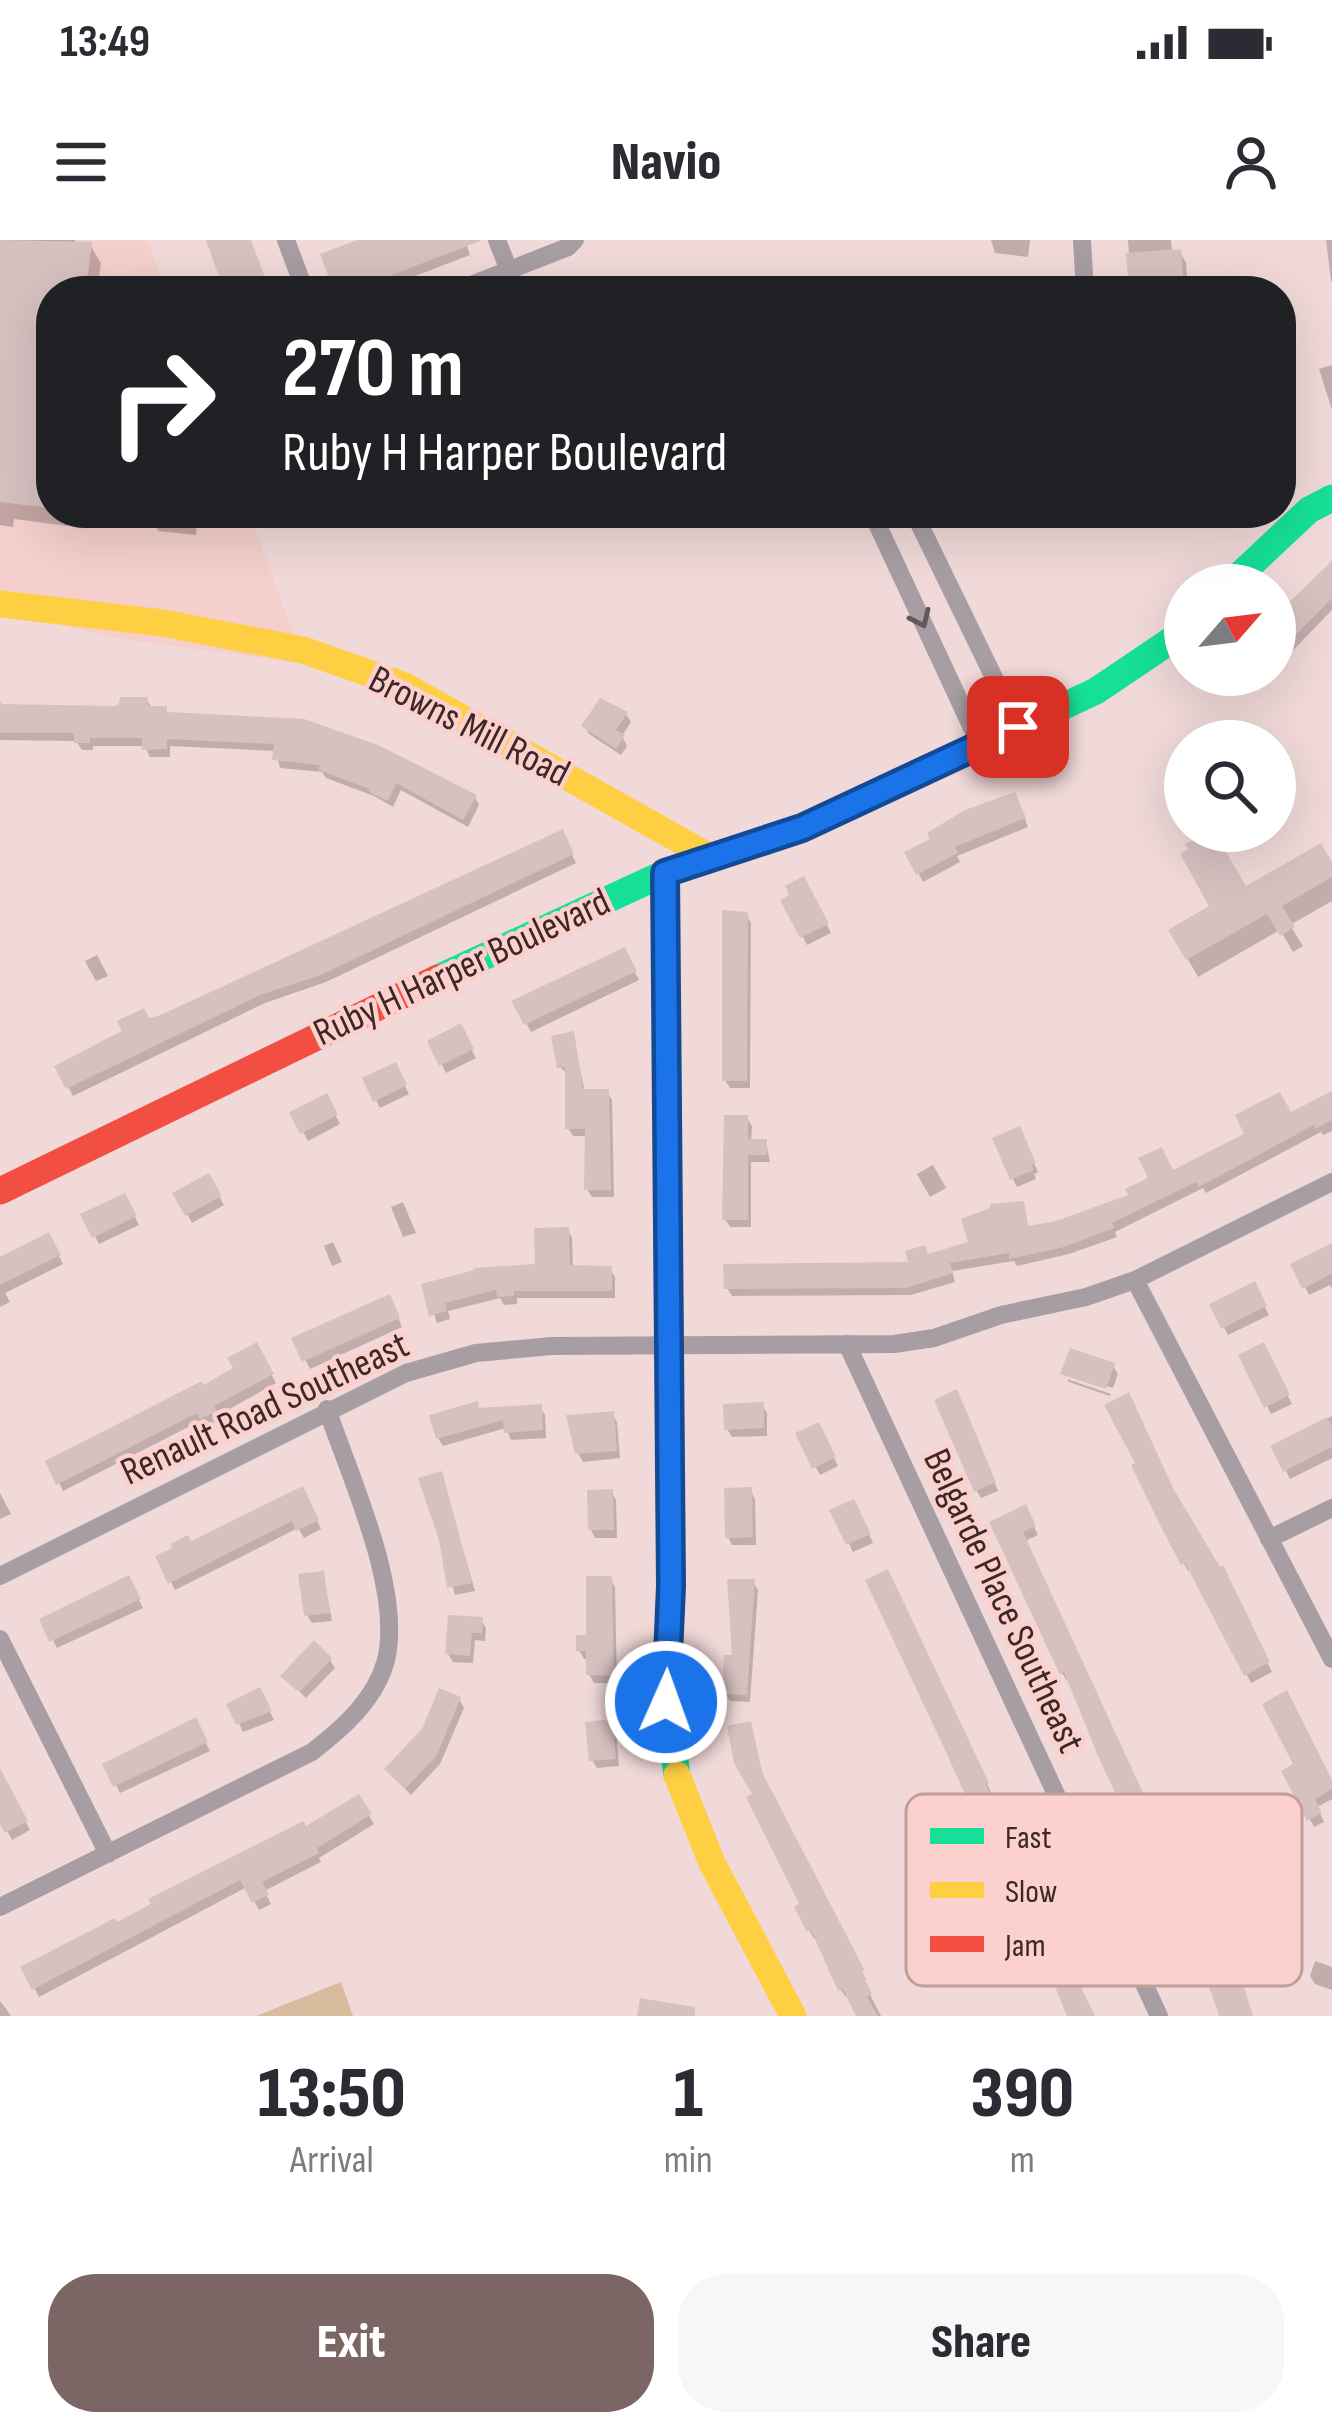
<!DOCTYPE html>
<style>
:root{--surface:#fff;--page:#f7f7f7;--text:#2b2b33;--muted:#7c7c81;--accent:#7b6665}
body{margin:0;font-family:"Sofia Sans Condensed",sans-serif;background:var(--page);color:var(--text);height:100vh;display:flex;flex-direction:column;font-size:45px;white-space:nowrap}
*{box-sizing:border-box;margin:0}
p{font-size:39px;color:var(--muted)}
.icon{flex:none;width:66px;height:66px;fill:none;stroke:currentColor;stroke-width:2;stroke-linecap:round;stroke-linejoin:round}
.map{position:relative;height:1776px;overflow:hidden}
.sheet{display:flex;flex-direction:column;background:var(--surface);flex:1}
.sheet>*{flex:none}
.guide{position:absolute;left:36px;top:36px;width:1260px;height:252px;border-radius:48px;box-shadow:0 12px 48px #0002;background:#202124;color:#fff;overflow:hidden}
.needle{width:78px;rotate:62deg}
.fabs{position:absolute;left:1164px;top:324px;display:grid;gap:24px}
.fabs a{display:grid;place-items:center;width:132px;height:132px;border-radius:50%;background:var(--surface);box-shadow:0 12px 48px #0002;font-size:60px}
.pin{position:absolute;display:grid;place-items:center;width:102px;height:102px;color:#fff;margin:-51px;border-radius:24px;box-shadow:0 6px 18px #0006}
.me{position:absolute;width:132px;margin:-66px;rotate:2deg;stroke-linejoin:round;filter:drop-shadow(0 0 9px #0008)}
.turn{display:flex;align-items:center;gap:42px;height:252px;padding:0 48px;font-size:54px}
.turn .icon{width:156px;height:156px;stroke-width:2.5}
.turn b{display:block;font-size:84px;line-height:102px}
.eta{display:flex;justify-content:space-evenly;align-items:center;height:204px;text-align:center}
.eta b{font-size:72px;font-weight:800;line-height:84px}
.cta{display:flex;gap:24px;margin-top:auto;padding:24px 48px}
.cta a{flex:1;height:138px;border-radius:48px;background:var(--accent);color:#fff;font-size:48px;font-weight:800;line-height:138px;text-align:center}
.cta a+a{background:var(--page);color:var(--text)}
.status{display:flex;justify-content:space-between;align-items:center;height:84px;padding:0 60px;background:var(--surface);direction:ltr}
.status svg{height:33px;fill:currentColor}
header{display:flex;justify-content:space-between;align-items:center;height:156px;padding:0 48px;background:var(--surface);font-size:54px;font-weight:800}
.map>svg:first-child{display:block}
.built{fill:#f4cfcc}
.green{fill:#d8bc9d}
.shadow{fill:#0003}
.building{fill:#d6c1c0}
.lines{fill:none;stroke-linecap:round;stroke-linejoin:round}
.street{stroke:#a69ea3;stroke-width:18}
.fast{stroke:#16e098;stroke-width:27}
.slow{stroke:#ffcf43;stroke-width:27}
.jam{stroke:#f24e42;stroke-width:27}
.oneway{stroke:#665759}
.route-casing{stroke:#114b97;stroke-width:30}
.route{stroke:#1a73e8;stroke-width:21}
.labels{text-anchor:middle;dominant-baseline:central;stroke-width:9;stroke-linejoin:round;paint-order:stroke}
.street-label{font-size:39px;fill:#3c2827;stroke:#fbd0cd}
.key{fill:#fbd0cd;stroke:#c29e9b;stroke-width:3}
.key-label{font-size:33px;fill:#3c2827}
</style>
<div class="status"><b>13:49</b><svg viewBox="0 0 49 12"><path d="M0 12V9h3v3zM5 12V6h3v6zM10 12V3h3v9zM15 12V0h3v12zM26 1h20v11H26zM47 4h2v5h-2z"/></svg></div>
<header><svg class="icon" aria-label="menu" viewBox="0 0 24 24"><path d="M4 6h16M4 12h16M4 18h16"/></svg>Navio<svg class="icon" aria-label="person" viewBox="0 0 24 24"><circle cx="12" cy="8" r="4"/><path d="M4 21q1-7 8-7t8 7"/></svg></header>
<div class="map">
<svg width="1332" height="1776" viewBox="0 0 1332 1776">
<rect width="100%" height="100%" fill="#f0d9d8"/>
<path class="built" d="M 0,0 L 147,0 L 166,51 L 51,51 L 51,273 L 249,273 L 305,424 L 108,397 L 0,369 Z"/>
<path class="green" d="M 341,1742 L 353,1776 L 256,1776 Z"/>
<path class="shadow" d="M 0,0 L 75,0 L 75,3 L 90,5 L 101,23 L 97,51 L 51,51 L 51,273 L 69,273 L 68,286 L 14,279 L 13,287 L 0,285 Z
M 366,0 L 465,0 L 470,15 L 376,51 L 337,51 Z
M 991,0 L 1030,0 L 1028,17 L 995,13 Z
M 1128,0 L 1171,0 L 1172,13 L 1180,12 L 1186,23 L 1188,51 L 1132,51 Z
M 1326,0 L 1332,0 L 1332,42 L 1331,41 Z
M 1332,125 L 1332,170 L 1319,129 Z
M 1281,157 L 1295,179 L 1281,189 Z
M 151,273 L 198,273 L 196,295 L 158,291 Z
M 1332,326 L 1332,370 L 1275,429 L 1275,381 Z
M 147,460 L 152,469 L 168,475 L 475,557 L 479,565 L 468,587 L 401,550 L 393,567 L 374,556 L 326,538 L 322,532 L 280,528 L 276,511 L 170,506 L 170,517 L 150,517 L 145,506 L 93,506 L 93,510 L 82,510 L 76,501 L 0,500 L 0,462 L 3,467 L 115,469 Z
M 626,474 L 631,482 L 622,496 L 627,506 L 621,515 L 589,494 L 585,486 Z
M 1019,564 L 1028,587 L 957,616 L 960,622 L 923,642 L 908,614 Z
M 562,593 L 576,623 L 326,742 L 265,763 L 73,856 L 58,827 L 148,781 Z
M 1208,603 L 1245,650 L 1332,628 L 1332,661 L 1290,685 L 1303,706 L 1293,712 L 1280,690 L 1198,737 L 1172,691 L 1214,667 Z
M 803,640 L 831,693 L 807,705 L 785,661 Z
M 746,675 L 751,683 L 750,848 L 730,848 L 725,840 Z
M 624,711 L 639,740 L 531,792 L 515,763 Z
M 97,715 L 108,736 L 96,741 L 85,721 Z
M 460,787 L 476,818 L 446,833 L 431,802 Z
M 572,794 L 585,852 L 607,852 L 612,860 L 614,957 L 592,957 L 587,949 L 588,896 L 573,896 L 568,888 L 568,834 L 560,827 Z
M 395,826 L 409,854 L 380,868 L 366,840 Z
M 1332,854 L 1332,891 L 1323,895 L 1321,892 L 1206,953 L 1203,948 L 1115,992 L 1117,997 L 1069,1014 L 1017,1026 L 1014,1021 L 952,1031 L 955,1042 L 911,1055 L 732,1056 L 727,1048 L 912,1025 L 971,1004 L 1022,964 L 1029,989 L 1057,984 L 1132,956 Z
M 326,857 L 340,884 L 308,901 L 293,873 Z
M 747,878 L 752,886 L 751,902 L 766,902 L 770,922 L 751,922 L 751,987 L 730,987 L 725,979 Z
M 1023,898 L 1038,932 L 1034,934 L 1036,939 L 1017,947 L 1013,939 Z
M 933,925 L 946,948 L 930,957 L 917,934 Z
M 208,937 L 224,965 L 192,983 L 176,954 Z
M 124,957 L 139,985 L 99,1004 L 85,976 Z
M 403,962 L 416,993 L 403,997 L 391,967 Z
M 568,990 L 572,998 L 573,1029 L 610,1029 L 615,1037 L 615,1058 L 517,1058 L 517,1064 L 504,1065 L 500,1058 L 448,1071 L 450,1079 L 437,1083 L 425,1046 L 538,1027 Z
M 48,996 L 63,1024 L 5,1053 L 10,1062 L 0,1067 L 0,1017 Z
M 333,1002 L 342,1022 L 332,1026 L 324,1006 Z
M 1332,1007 L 1332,1049 L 1330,1045 L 1309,1055 L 1294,1025 Z
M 1253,1045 L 1269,1075 L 1228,1095 L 1213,1065 Z
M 393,1065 L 402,1087 L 310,1129 L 295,1100 Z
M 256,1106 L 276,1143 L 217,1176 L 219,1180 L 207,1186 L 204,1179 L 63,1251 L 49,1222 L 203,1149 L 237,1129 Z
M 1262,1106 L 1292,1164 L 1271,1174 L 1242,1116 Z
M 1071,1112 L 1113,1126 L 1118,1134 L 1113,1148 L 1066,1133 L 1066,1138 L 1064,1134 Z
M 1067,1139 L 1111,1154 L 1110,1156 L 1069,1142 Z
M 960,1161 L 998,1251 L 981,1258 L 976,1250 Z
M 762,1165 L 767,1173 L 767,1196 L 732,1197 L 727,1189 Z
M 540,1167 L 545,1175 L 546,1198 L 511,1200 L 506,1188 L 443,1206 L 438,1198 L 480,1171 Z
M 612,1174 L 617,1182 L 620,1218 L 583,1222 L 578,1213 Z
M 1332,1176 L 1332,1218 L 1290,1239 L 1274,1207 Z
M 818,1186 L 838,1226 L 820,1235 L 799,1194 Z
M 1139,1224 L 1176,1259 L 1226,1337 L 1272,1432 L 1251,1443 L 1192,1329 L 1188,1331 L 1164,1286 Z
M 441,1234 L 475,1351 L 455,1355 L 422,1240 Z
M 750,1250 L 755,1259 L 756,1305 L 732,1305 L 728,1297 Z
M 612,1252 L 616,1260 L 617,1298 L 595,1298 L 591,1290 Z
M 0,1253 L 11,1274 L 0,1279 Z
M 307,1258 L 321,1289 L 304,1298 L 298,1288 L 175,1350 L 159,1318 Z
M 853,1262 L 873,1303 L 853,1312 L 833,1272 Z
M 1025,1268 L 1038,1295 L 1025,1301 L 1143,1559 L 1152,1555 L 1169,1589 L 1173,1596 L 1164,1600 L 1202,1687 L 1253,1776 L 1222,1776 L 1070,1439 L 1067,1441 L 1062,1433 L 993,1284 Z
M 323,1334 L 332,1381 L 312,1383 L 307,1375 Z
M 128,1339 L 143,1368 L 57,1408 L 43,1380 Z
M 610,1339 L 615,1347 L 617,1443 L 594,1443 L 589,1434 L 589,1419 L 584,1419 L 579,1410 L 589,1399 Z
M 892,1341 L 991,1552 L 988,1554 L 1043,1657 L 1048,1673 L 1044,1675 L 1092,1776 L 1071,1776 L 1050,1730 L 1042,1734 L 1037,1726 L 1039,1709 Z
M 753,1342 L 758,1350 L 750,1462 L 730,1461 L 725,1453 Z
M 481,1380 L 486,1388 L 485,1401 L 475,1400 L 473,1423 L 453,1422 L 448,1414 Z
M 330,1420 L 335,1428 L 306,1458 L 284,1436 Z
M 259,1451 L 274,1480 L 243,1492 L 230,1465 Z
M 459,1459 L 464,1468 L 440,1524 L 411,1555 L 388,1530 Z
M 195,1481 L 210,1511 L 120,1553 L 106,1525 Z
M 611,1482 L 616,1491 L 619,1526 L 597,1528 L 592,1520 Z
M 749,1484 L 765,1543 L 866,1740 L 863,1741 L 881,1776 L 860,1776 L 849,1755 L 846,1757 L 841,1750 L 818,1697 L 814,1699 L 798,1668 L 803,1665 L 756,1556 Z
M 0,1532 L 30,1590 L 12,1600 L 0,1576 Z
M 1285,1532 L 1332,1545 L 1332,1559 L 1317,1567 L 1324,1582 L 1314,1587 Z
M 358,1558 L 374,1584 L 319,1618 L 321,1622 L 264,1651 L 271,1664 L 259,1670 L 247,1647 L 39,1757 L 24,1728 L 305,1590 Z
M 1315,1721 L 1332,1727 L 1332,1750 L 1315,1744 L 1310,1736 Z
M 0,1761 L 7,1770 L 11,1776 L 0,1776 Z"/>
<path class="building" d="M 0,0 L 92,2 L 86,51 L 51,51 L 51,268 L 0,262 Z
M 206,0 L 251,0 L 270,51 L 224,51 Z
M 357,0 L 480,0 L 480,1 L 351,51 L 334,51 L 320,14 Z
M 1181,9 L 1184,51 L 1129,51 L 1126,13 Z
M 1332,321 L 1332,358 L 1275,416 L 1275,376 Z
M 120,457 L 148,457 L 148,466 L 167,466 L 167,472 L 304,479 L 378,505 L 477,555 L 463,580 L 396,543 L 388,561 L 369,552 L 370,549 L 318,530 L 320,525 L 272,520 L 274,504 L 167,499 L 167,509 L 142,510 L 142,498 L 90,498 L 90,503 L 74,503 L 74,493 L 0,493 L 0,464 L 115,466 L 119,464 Z
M 600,458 L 628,472 L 616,490 L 625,495 L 616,509 L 581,486 Z
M 1015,552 L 1026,578 L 955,607 L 958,613 L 916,635 L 904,612 L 930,599 L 927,593 L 965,570 Z
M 563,589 L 574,614 L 321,735 L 260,755 L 66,849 L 54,826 L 122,791 L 117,781 L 144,768 L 149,778 L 161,775 Z
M 1205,593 L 1209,599 L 1216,595 L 1246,646 L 1321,603 L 1332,622 L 1332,637 L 1282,666 L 1295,687 L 1280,696 L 1267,674 L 1186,720 L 1168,690 L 1209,666 L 1180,614 L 1188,609 L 1185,604 Z
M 804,636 L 829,684 L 800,698 L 780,660 L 789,655 L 785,646 Z
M 722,670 L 748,672 L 747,841 L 722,841 Z
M 625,707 L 637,731 L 524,785 L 511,761 Z
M 461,783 L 474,809 L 439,826 L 427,801 Z
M 574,791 L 583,849 L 609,849 L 611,950 L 584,950 L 585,889 L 565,889 L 565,827 L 557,828 L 551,796 Z
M 396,822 L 407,845 L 373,862 L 362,838 Z
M 1332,851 L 1332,880 L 1315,889 L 1314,885 L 1199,947 L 1196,942 L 1112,983 L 1114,988 L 1064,1007 L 1009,1019 L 1009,1013 L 950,1023 L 953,1033 L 906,1048 L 724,1049 L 723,1024 L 908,1022 L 905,1011 L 925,1005 L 928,1014 L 968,1002 L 961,979 L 990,968 L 990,964 L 1024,961 L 1028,986 L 1056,981 L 1128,955 L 1125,949 L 1148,938 L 1138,918 L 1162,907 L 1173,930 L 1244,894 L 1235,875 L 1280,852 L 1291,872 Z
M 327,853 L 338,875 L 300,894 L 289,872 Z
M 724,875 L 748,875 L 748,899 L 767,899 L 767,915 L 748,915 L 748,980 L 722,980 Z
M 1020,886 L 1036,923 L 1031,925 L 1034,930 L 1010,940 L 992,898 Z
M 209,933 L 222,956 L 185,976 L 172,953 Z
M 125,953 L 137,976 L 92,998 L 80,974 Z
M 569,987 L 570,1025 L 612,1026 L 612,1051 L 514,1051 L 514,1056 L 497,1057 L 496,1050 L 445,1063 L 447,1071 L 429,1076 L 421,1044 L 474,1030 L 473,1028 L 535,1024 L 534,988 Z
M 49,992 L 61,1015 L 0,1045 L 0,1017 Z
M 1332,1003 L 1332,1034 L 1302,1049 L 1290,1024 Z
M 1255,1041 L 1267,1066 L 1221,1089 L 1209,1064 Z
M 390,1054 L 400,1078 L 302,1122 L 291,1098 Z
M 257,1102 L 274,1134 L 214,1166 L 217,1171 L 200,1179 L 197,1173 L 56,1245 L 45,1221 L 202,1141 L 204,1145 L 233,1128 L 227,1118 Z
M 1264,1102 L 1290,1155 L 1264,1168 L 1238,1115 Z
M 1070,1108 L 1115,1123 L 1106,1149 L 1060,1134 Z
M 957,1149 L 996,1242 L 974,1252 L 934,1160 Z
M 1129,1152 L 1173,1248 L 1220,1327 L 1223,1325 L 1270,1422 L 1244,1436 L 1185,1323 L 1181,1325 L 1161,1287 L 1131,1225 L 1135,1223 L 1104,1165 Z
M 478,1161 L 479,1168 L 542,1164 L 543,1190 L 504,1193 L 503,1180 L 436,1199 L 429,1175 Z
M 764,1162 L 764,1188 L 724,1190 L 723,1164 Z
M 614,1171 L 617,1211 L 575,1214 L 566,1175 Z
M 1327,1177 L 1332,1186 L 1332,1207 L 1283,1232 L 1270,1206 Z
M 819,1182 L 836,1217 L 812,1229 L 795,1193 Z
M 442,1231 L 472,1343 L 447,1348 L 439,1300 L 418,1238 Z
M 303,1246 L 319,1280 L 296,1291 L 292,1281 L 168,1344 L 155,1316 L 172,1308 L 171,1304 L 188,1295 L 191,1301 Z
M 752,1247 L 753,1297 L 725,1298 L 724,1248 Z
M 613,1249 L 614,1290 L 588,1290 L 587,1250 Z
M 854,1259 L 871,1294 L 846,1305 L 829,1270 Z
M 1026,1264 L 1036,1286 L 1023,1292 L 1144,1555 L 1153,1551 L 1166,1577 L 1170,1587 L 1162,1591 L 1164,1599 L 1203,1683 L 1209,1680 L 1241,1738 L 1253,1776 L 1219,1776 L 1203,1727 L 1199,1729 L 1177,1686 L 1098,1516 L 1064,1432 L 1060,1435 L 989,1282 Z
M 888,1329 L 989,1543 L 986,1545 L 1039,1646 L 1045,1664 L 1042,1666 L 1095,1776 L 1067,1776 L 1049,1732 L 1043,1724 L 1035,1728 L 1027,1711 L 1035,1707 L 1027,1689 L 972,1581 L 976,1579 L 946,1512 L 865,1340 Z
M 324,1331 L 330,1373 L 304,1376 L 298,1334 Z
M 129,1335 L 141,1359 L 49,1402 L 39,1379 Z
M 586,1336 L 612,1336 L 614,1436 L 586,1435 L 586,1411 L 576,1411 L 576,1395 L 586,1395 Z
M 727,1339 L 755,1339 L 747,1455 L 722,1454 L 724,1415 L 732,1415 Z
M 448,1375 L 483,1377 L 482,1393 L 472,1393 L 470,1416 L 445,1414 Z
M 314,1400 L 332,1418 L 301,1451 L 296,1450 L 280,1436 Z
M 260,1447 L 272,1471 L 236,1485 L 226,1464 Z
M 439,1448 L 461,1457 L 437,1515 L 405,1549 L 384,1529 L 422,1489 Z
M 1287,1450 L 1332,1540 L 1332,1549 L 1315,1559 L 1322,1573 L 1307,1581 L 1281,1531 L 1293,1524 L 1262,1464 Z
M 196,1477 L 208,1502 L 113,1547 L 102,1524 Z
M 613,1479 L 616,1519 L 589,1521 L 585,1482 Z
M 751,1481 L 762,1532 L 865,1731 L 861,1732 L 872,1754 L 867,1757 L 878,1776 L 856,1776 L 843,1749 L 838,1751 L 811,1690 L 807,1692 L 794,1667 L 799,1664 L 746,1557 L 752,1554 L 734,1523 L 727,1486 Z
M 0,1528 L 28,1581 L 5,1593 L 0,1584 Z
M 359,1554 L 372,1574 L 317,1608 L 319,1613 L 262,1642 L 269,1655 L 252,1663 L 240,1640 L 32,1750 L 20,1727 L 115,1678 L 117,1682 L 151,1664 L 148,1659 L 303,1581 L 306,1586 Z
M 640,1758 L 695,1767 L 695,1776 L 637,1776 Z"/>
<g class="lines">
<path class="street" d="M 286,0 L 305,51
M 497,0 L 517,51
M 1082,0 L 1085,51
M 456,51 L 568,7 L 575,0
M 872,273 L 980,505
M 914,273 L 1018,487
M 1135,1040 L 1332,1419
M 847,1104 L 1159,1776
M 1269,1299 L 1332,1268
M 0,1336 L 406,1133 L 476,1113 L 552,1106 L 894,1104 L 934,1098 L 1001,1075 L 1086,1057 L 1135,1040 L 1332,942
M 0,1399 L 108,1614
M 0,1667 L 312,1512 C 343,1488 376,1459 386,1420 C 403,1350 350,1237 327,1169"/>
<path class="fast" d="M 1229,345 L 1309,270 L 1332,258
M 665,633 L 671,1345 L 667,1463 L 677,1535
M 438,738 L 665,633 L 802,588 L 1096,451 L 1185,391"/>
<path class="slow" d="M 0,364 L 163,383 L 303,410 L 405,446 L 710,617
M 677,1535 L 712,1623 L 793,1776"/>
<path class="jam" d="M 0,951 L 438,738"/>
</g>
<defs><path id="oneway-chevron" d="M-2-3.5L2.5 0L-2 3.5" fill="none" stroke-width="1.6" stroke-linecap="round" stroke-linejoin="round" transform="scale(3)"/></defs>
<use class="oneway" href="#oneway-chevron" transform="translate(921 379) rotate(65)"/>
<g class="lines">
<defs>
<path id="route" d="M 666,1462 L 671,1346 L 665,633 L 802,588 L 1018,487"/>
</defs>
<use href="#route" class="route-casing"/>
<use href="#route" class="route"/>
</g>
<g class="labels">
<g class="street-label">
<text transform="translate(469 487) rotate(27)">Browns Mill Road</text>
<text transform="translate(462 728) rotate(-25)">Ruby H Harper Boulevard</text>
<text transform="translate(265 1169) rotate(-25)">Renault Road Southeast</text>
<text transform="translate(1003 1361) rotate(65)">Belgarde Place Southeast</text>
</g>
</g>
<rect x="906" y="1554" width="396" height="192" rx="18" class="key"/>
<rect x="930" y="1588" width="54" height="16" fill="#16e098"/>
<rect x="930" y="1642" width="54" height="16" fill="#ffcf43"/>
<rect x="930" y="1696" width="54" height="16" fill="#f24e42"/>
<g class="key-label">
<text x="1005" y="1608">Fast</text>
<text x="1005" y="1662">Slow</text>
<text x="1005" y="1716">Jam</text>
</g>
</svg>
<div class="fabs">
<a><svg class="needle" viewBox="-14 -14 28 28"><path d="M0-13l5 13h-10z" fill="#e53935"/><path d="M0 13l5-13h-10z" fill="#7c7c81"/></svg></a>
<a><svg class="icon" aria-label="search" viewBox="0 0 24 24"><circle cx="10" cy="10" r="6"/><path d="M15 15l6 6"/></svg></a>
</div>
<div class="pin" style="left:1018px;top:487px;background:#d93025"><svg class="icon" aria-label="arrive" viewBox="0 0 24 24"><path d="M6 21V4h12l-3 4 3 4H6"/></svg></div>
<svg class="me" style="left:666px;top:1462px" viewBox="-20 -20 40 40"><circle r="17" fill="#1a73e8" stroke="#fff" stroke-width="3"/><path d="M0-11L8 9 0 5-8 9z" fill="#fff"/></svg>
<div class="guide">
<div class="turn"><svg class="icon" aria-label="right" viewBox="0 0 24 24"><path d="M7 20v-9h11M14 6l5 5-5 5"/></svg><div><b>270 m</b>Ruby H Harper Boulevard</div></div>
</div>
</div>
<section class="sheet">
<div class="eta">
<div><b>13:50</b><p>Arrival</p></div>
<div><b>1</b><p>min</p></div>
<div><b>390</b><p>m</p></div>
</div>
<div class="cta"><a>Exit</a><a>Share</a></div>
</section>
